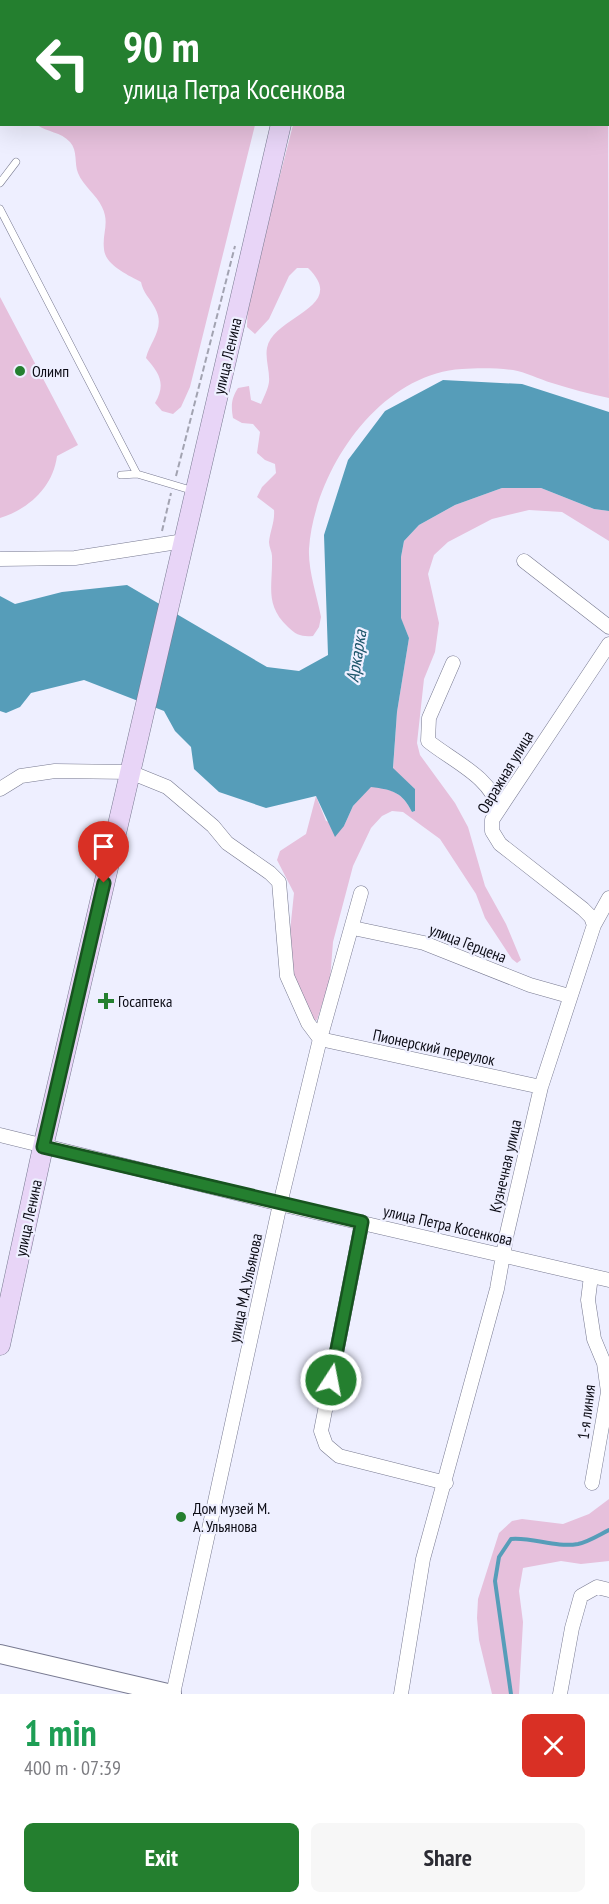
<!DOCTYPE html>
<meta charset="utf-8">
<style>
:root{--surface:#fff;--page:#f7f7f7;--text:#2b2b33;--muted:#7c7c81;--accent:#247f2f}
body{margin:0;font-family:"PT Sans Narrow",sans-serif;background:var(--page);color:var(--text);height:100vh;display:flex;flex-direction:column;font-size:22px;white-space:nowrap}
*{box-sizing:border-box;margin:0}
p{font-size:20px;color:var(--muted)}
.icon{flex:none;width:33px;height:33px;fill:none;stroke:currentColor;stroke-width:2;stroke-linecap:round;stroke-linejoin:round}
.map{position:relative;height:1694px;overflow:hidden}
.panel{display:flex;flex-direction:column;background:var(--surface);flex:1}
.panel>*{flex:none}
.top-card{position:absolute;left:0px;top:0px;width:609px;height:126px;box-shadow:0 6px 24px #0002;background:#247f2f;color:#fff;overflow:hidden}
.pin{position:absolute;display:grid;place-items:center;width:51px;height:51px;color:#fff;margin:-62px -26px;border-radius:50% 50% 50% 0;rotate:-45deg;box-shadow:0 0 6px #0007}
.pin .icon{rotate:45deg}
.me{position:absolute;width:66px;margin:-33px;rotate:11deg;stroke-linejoin:round;filter:drop-shadow(0 0 4px #0008)}
.turn{display:flex;align-items:center;gap:21px;height:126px;padding:0 24px;font-size:27px}
.turn .icon{width:78px;height:78px;stroke-width:2.5}
.turn b{display:block;font-size:42px;line-height:51px}
.round{display:grid;place-items:center;flex:none;width:63px;height:63px;border-radius:9px;background:var(--page)}
.summary{display:flex;align-items:center;justify-content:space-between;height:102px;padding:0 24px}
h1{font-size:36px;font-weight:600;line-height:45px;color:#1e9e55}
.primary-button{display:flex;gap:12px;margin-top:auto;padding:12px 24px}
.primary-button a{flex:1;height:69px;border-radius:9px;background:var(--accent);color:#fff;font-size:24px;font-weight:600;line-height:69px;text-align:center}
.primary-button a+a{background:var(--page);color:var(--text)}
.map>svg:first-child{display:block}
.green{fill:#e6c0dc}
.water{fill:#569db9}
.lines{fill:none;stroke-linecap:round;stroke-linejoin:round}
.stream{stroke:#569db9;stroke-width:4}
.service-casing{stroke:#787a91;stroke-width:8}
.minor-casing{stroke:#787a91;stroke-width:15}
.tertiary-casing{stroke:#787a91;stroke-width:20}
.secondary-casing{stroke:#787a91;stroke-width:21}
.path{stroke:#a2a3b1;stroke-width:2;stroke-dasharray:6 3;stroke-linecap:butt}
.service{stroke:#fff;stroke-width:7}
.minor{stroke:#fff;stroke-width:14}
.tertiary{stroke:#fff;stroke-width:18}
.secondary{stroke:#e8d5f7;stroke-width:20}
.route-casing{stroke:#17531f;stroke-width:15}
.route{stroke:#247f2f;stroke-width:10}
.poi-dot{fill:#247f2f;stroke:#eeefff;stroke-width:2}
.labels{text-anchor:middle;dominant-baseline:central;stroke-width:4.5;stroke-linejoin:round;paint-order:stroke}
.street-label{font-size:16px;fill:#0c0c15;stroke:#eeefff}
.poi-label{font-size:16px;fill:#0c0c15;stroke:#eeefff;text-anchor:start}
.water-label{font-size:18px;font-style:italic;fill:#1c556a;stroke:#eeefff}
</style>
<div class="map">
<svg width="609" height="1694" viewBox="0 0 609 1694">
<rect width="100%" height="100%" fill="#eeefff"/>
<path class="green" d="M 0,0 L 286,0 L 2,2 L 1,52 Z
M 608,104 L 609,398 C 589,394 571,389 552,383 C 539,379 525,372 513,370 C 497,368 478,368 462,369 C 378,374 314,472 309,549 C 308,570 317,596 321,617 L 319,627 L 313,636 C 302,637 296,635 288,627 C 264,604 273,586 272,556 C 272,552 269,547 269,542 C 270,531 275,522 274,510 L 257,497 L 262,487 L 276,473 L 275,464 L 265,460 L 257,453 L 260,432 L 253,424 L 242,423 L 233,418 C 231,406 231,399 238,388 L 249,386 L 251,400 L 261,404 C 264,397 268,389 269,382 C 270,371 265,359 267,348 C 274,315 349,308 308,268 L 297,268 L 289,276 L 269,319 L 255,334 L 247,327 L 248,300 L 293,125 L 608,124 Z
M 37,125 L 255,125 L 190,387 L 181,407 L 173,414 L 162,411 L 155,403 C 166,384 160,374 146,358 C 150,341 166,328 155,308 C 150,298 143,293 141,282 C 128,275 105,265 104,249 C 102,233 110,223 102,207 C 97,195 83,186 78,173 C 74,163 78,151 70,142 C 61,132 47,132 37,125 Z
M 0,297 L 78,445 L 57,456 C 53,487 29,509 0,518 Z
M 502,488 L 541,488 L 594,509 L 609,511 L 609,541 L 562,512 L 529,510 L 492,519 L 448,542 L 434,555 L 428,574 L 439,623 L 435,652 L 424,679 L 417,743 L 420,755 L 455,803 L 468,827 L 485,886 L 506,924 L 521,960 L 517,963 L 512,959 L 485,918 L 476,894 L 440,839 L 403,812 L 392,811 L 382,816 L 371,828 L 353,866 L 333,942 L 330,980 L 317,1020 L 312,1021 L 292,972 L 289,941 L 294,893 L 277,860 L 280,851 L 306,834 L 316,796 L 326,821 L 344,826 L 353,806 L 371,786 C 393,790 402,792 412,812 L 415,811 L 415,789 L 393,769 L 397,712 L 409,638 L 401,619 L 401,557 L 404,541 L 419,525 L 455,505 Z
M 609,1499 L 609,1561 L 581,1564 L 561,1561 L 523,1568 L 519,1591 L 523,1622 L 519,1694 L 492,1694 L 479,1640 L 477,1618 L 478,1599 L 499,1533 L 512,1521 L 522,1519 L 563,1524 L 589,1514 Z"/>
<path class="water" d="M 443,380 L 522,384 L 609,412 L 609,511 L 594,509 L 541,488 L 502,488 L 455,505 L 419,525 L 404,541 L 401,557 L 401,618 L 409,638 L 397,712 L 393,768 L 415,789 L 415,811 L 412,812 C 402,792 393,790 371,787 L 353,806 L 344,826 L 335,837 L 316,796 L 266,808 L 219,792 L 194,769 L 191,747 L 175,731 L 164,711 L 84,680 L 31,693 L 20,707 L 6,713 L 0,711 L 0,596 L 15,604 L 62,592 L 127,585 L 267,667 L 299,671 L 328,655 L 324,535 L 348,460 L 385,411 Z"/>
<g class="lines">
<path class="stream" d="M 511,1694 L 495,1581 L 499,1557 L 511,1539 C 533,1537 555,1548 578,1544 C 588,1542 599,1535 609,1530"/>
<defs>
<path id="service" d="M 0,183 L 16,162
M 0,209 L 137,474 L 194,491
M 121,475 L 137,474"/>
<path id="minor" d="M 0,559 L 75,558 L 184,541
M 524,561 L 609,627
M 453,663 L 429,718 L 428,741 C 451,760 493,778 498,809
M 0,789 L 21,776 L 55,771 L 130,772 L 167,787 L 213,826 L 227,843 L 270,873 L 279,882 L 287,976 L 308,1023 L 320,1039 L 541,1087
M 594,925 L 591,917 L 583,909 L 500,844 L 492,831 L 492,820 L 609,644
M 353,928 L 424,943 L 530,985 L 569,996
M 0,1135 L 280,1204 L 609,1280
M 362,1222 L 321,1431 L 326,1445 L 339,1456 L 446,1483
M 591,1276 L 588,1300 L 594,1339 L 604,1363 L 608,1392 L 592,1483
M 173,1694 L 280,1204 L 320,1039 L 361,893
M 401,1694 L 423,1559 L 497,1289 L 507,1233 L 541,1087 L 594,925 L 609,898
M 560,1694 L 572,1628 L 581,1596 L 597,1587 L 609,1590"/>
<path id="tertiary" d="M 0,1654 L 172,1694"/>
<path id="secondary" d="M 310,2 L 310,0
M 0,1345 L 43,1147 L 281,124"/>
</defs>
<use href="#service" class="service-casing"/>
<use href="#minor" class="minor-casing"/>
<use href="#tertiary" class="tertiary-casing"/>
<use href="#secondary" class="secondary-casing"/>
<path class="path" d="M 176,476 L 235,246
M 162,531 L 171,493"/>
<use href="#service" class="service"/>
<use href="#minor" class="minor"/>
<use href="#tertiary" class="tertiary"/>
<use href="#secondary" class="secondary"/>
</g>
<g class="lines">
<defs>
<path id="route" d="M 104,883 L 43,1147 L 362,1222 L 331,1380"/>
</defs>
<use href="#route" class="route-casing"/>
<use href="#route" class="route"/>
</g>
<g class="poi-dot">
<circle cx="20" cy="371" r="6"/>
<path d="M103 992h6v6h6v6h-6v6h-6v-6h-6v-6h6z"/>
<circle cx="181" cy="1517" r="6"/>
</g>
<g class="labels">
<g class="street-label">
<text transform="translate(227 356) rotate(-77)">улица Ленина</text>
<text transform="translate(505 772) rotate(-59)">Овражная улица</text>
<text transform="translate(468 943) rotate(21)">улица Герцена</text>
<text transform="translate(434 1047) rotate(12)">Пионерский переулок</text>
<text transform="translate(505 1166) rotate(-77)">Кузнечная улица</text>
<text transform="translate(28 1218) rotate(-78)">улица Ленина</text>
<text transform="translate(448 1225) rotate(13)">улица Петра Косенкова</text>
<text transform="translate(245 1288) rotate(-78)">улица М.А.Ульянова</text>
<text transform="translate(586 1412) rotate(-83)">1-я линия</text>
</g>
<g class="poi-label">
<text x="32" y="371">Олимп</text>
<text x="118" y="1001">Госаптека</text>
<text x="193" y="1508">Дом музей М.<tspan x="193" dy="18">А. Ульянова</tspan></text>
</g>
<g class="water-label">
<text transform="translate(356 656) rotate(-81)">Аркарка</text>
</g>
</g>
</svg>
<div class="pin" style="left:104px;top:883px;background:#d93025"><svg class="icon" aria-label="arrive" viewBox="0 0 24 24"><path d="M6 21V4h12l-3 4 3 4H6"/></svg></div>
<svg class="me" style="left:331px;top:1380px" viewBox="-20 -20 40 40"><circle r="17" fill="#247f2f" stroke="#fff" stroke-width="3"/><path d="M0-11L8 9 0 5-8 9z" fill="#fff"/></svg>
<div class="top-card">
<div class="turn"><svg class="icon" aria-label="left" viewBox="0 0 24 24"><path d="M17 20v-9H6M10 6l-5 5 5 5"/></svg><div><b>90 m</b>улица Петра Косенкова</div></div>
</div>
</div>
<section class="panel">
<div class="summary"><div><h1>1 min</h1><p>400 m · 07:39</p></div><a class="round" style="background:#d93025;color:#fff"><svg class="icon" aria-label="close" viewBox="0 0 24 24"><path d="M6 6l12 12M18 6L6 18"/></svg></a></div>
<div class="primary-button"><a>Exit</a><a>Share</a></div>
</section>
